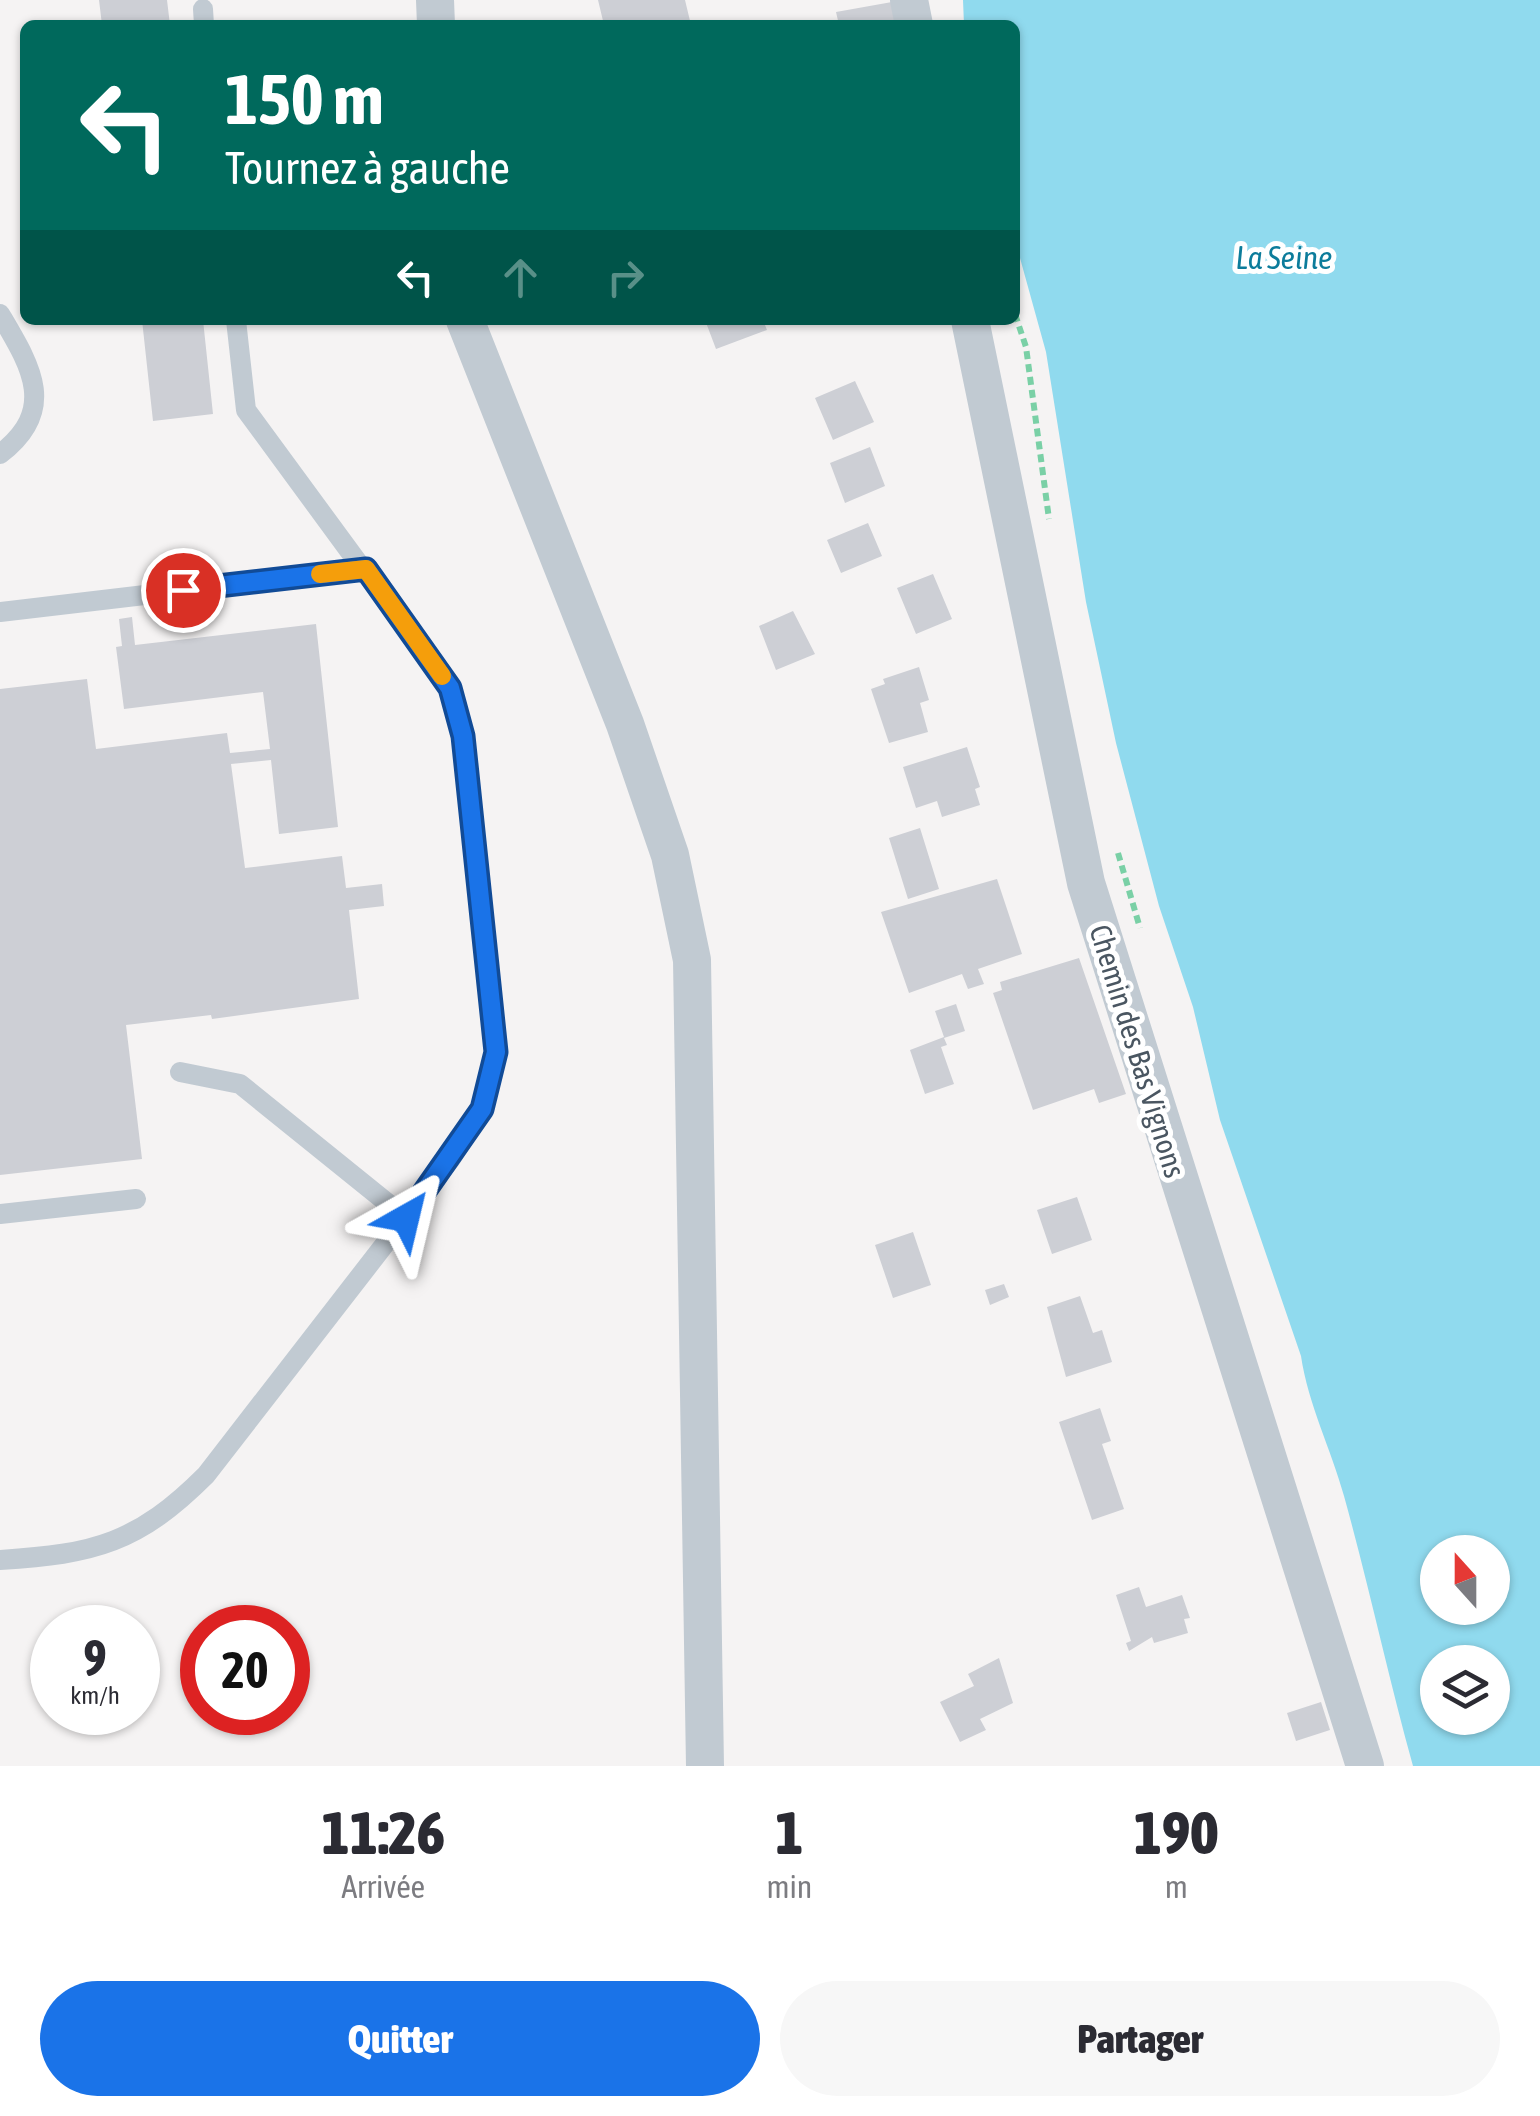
<!DOCTYPE html>
<html lang="fr">
<meta charset="utf-8">
<style>
:root{--surface:#fff;--page:#f7f7f7;--text:#2b2b33;--muted:#7c7c81;--accent:#1a73e8}
body{margin:0;font-family:"Asap Condensed",sans-serif;background:var(--page);color:var(--text);height:100vh;display:flex;flex-direction:column;font-size:38px;white-space:nowrap}
*{box-sizing:border-box;margin:0}
p{font-size:32px;color:var(--muted)}
.icon{flex:none;width:55px;height:55px;fill:none;stroke:currentColor;stroke-width:2;stroke-linecap:round;stroke-linejoin:round}
.map{position:relative;height:1766px;overflow:hidden}
.drawer{display:flex;flex-direction:column;background:var(--surface);flex:1}
.drawer>*{flex:none}
.top-card{position:absolute;left:20px;top:20px;width:1000px;height:305px;border-radius:15px;box-shadow:0 2px 8px #0004;background:#00695c;color:#fff;overflow:hidden}
.needle{width:65px;rotate:339deg}
.tools{position:absolute;left:1420px;top:1535px;display:grid;gap:20px}
.tools a{display:grid;place-items:center;width:90px;height:90px;border-radius:50%;background:var(--surface);box-shadow:0 2px 8px #0004;font-size:50px}
.speed{position:absolute;left:30px;top:1605px;display:flex;gap:20px;font-size:50px;font-weight:700;text-align:center}
.speed>*{display:grid;place-content:center;width:130px;height:130px;border-radius:50%;background:var(--surface);box-shadow:0 2px 8px #0004;line-height:1}
.speed small{font-size:25px;font-weight:400}
.speed .limit{border:15px solid #d22;background:#fff;color:#111}
.pin{position:absolute;display:grid;place-items:center;width:85px;height:85px;color:#fff;margin:-42px;border:5px solid #fff;border-radius:50%;box-shadow:0 2px 10px #0007}
.me{position:absolute;width:110px;margin:-55px;rotate:37deg;stroke-linejoin:round;filter:drop-shadow(0 0 8px #0008)}
.turn{display:flex;align-items:center;gap:35px;height:210px;padding:0 40px;font-size:45px}
.turn .icon{width:130px;height:130px;stroke-width:2.5}
.turn b{display:block;font-size:70px;line-height:85px}
.lanes{display:flex;align-items:center;height:95px;padding:0 40px;background:#0003;justify-content:center;gap:50px;direction:ltr}
.lanes .off{opacity:.35}
.eta{display:flex;justify-content:space-evenly;align-items:center;height:170px;text-align:center}
.eta b{font-size:60px;font-weight:800;line-height:70px}
.button{display:flex;gap:20px;margin-top:auto;padding:20px 40px}
.button a{flex:1;height:115px;border-radius:60px;background:var(--accent);color:#fff;font-size:40px;font-weight:800;line-height:115px;text-align:center}
.button a+a{background:var(--page);color:var(--text)}
.map>svg:first-child{display:block}
.water{fill:#90daee;fill-rule:evenodd}
.building{fill:#cdcfd5}
.lines{fill:none;stroke-linecap:round;stroke-linejoin:round}
.path{stroke:#7ad0a6;stroke-width:6;stroke-dasharray:8 5;stroke-linecap:butt}
.lane{stroke:#c1cad2;stroke-width:20}
.street{stroke:#c1cad2;stroke-width:38}
.route-casing{stroke:#114b97;stroke-width:25}
.route{stroke:#1a73e8;stroke-width:18}
.slow{stroke:#f59e0b;stroke-width:18}
.labels{text-anchor:middle;dominant-baseline:central;stroke-width:10;stroke-linejoin:round;paint-order:stroke}
.street-label{font-size:30px;fill:#4a5661;stroke:#fff}
.water-label{font-size:32px;font-style:italic;fill:#0c7c9b;stroke:#fff}
</style>
<div class="map">
<svg width="1540" height="1766" viewBox="0 0 1540 1766">
<rect width="100%" height="100%" fill="#f5f3f3"/>
<path class="water" d="M 963,0 L 1540,0 L 1540,1766 L 1413,1766 C 1388,1676 1369,1586 1344,1496 C 1331,1449 1308,1404 1301,1356 L 1220,1120 L 1193,1007 L 1159,906 L 1116,743 L 1086,602 L 1046,352 L 1015,240 L 1015,25 L 964,25 ZM 1438,1552 L 1492,1552 L 1492,1608 L 1438,1608 ZM 1438,1662 L 1492,1662 L 1492,1718 L 1438,1718 Z"/>
<path class="building" d="M 99,0 L 167,0 L 170,25 L 102,25 Z
M 598,0 L 685,0 L 691,25 L 604,25 Z
M 892,2 L 896,24 L 839,25 L 836,12 Z
M 142,320 L 203,320 L 213,414 L 153,421 Z
M 705,320 L 763,320 L 767,330 L 716,349 Z
M 855,381 L 874,422 L 833,440 L 815,398 Z
M 870,447 L 885,486 L 845,503 L 830,463 Z
M 868,523 L 882,556 L 841,573 L 827,540 Z
M 933,574 L 952,619 L 916,634 L 897,588 Z
M 793,611 L 815,654 L 776,670 L 759,626 Z
M 132,617 L 135,645 L 316,624 L 338,827 L 279,834 L 271,760 L 231,764 L 245,868 L 342,856 L 346,888 L 382,884 L 384,906 L 349,910 L 359,999 L 212,1019 L 211,1015 L 126,1025 L 142,1159 L 0,1175 L 0,689 L 87,679 L 96,749 L 227,733 L 230,753 L 270,749 L 263,692 L 124,709 L 116,647 L 122,646 L 119,619 Z
M 919,667 L 929,700 L 920,703 L 928,732 L 889,743 L 871,689 L 885,684 L 883,679 Z
M 967,747 L 980,787 L 975,789 L 980,805 L 942,817 L 937,801 L 916,808 L 903,767 Z
M 920,828 L 939,889 L 908,899 L 889,838 Z
M 997,879 L 1022,954 L 978,969 L 984,984 L 968,989 L 962,974 L 909,993 L 881,912 Z
M 1079,958 L 1126,1094 L 1099,1103 L 1094,1089 L 1033,1110 L 993,993 L 1002,990 L 1000,982 Z
M 956,1004 L 965,1031 L 944,1038 L 947,1045 L 941,1047 L 954,1084 L 925,1094 L 910,1050 L 944,1037 L 935,1011 Z
M 1077,1197 L 1092,1240 L 1052,1254 L 1037,1210 Z
M 913,1232 L 931,1285 L 893,1298 L 875,1245 Z
M 1004,1284 L 1009,1297 L 990,1305 L 985,1290 Z
M 1080,1296 L 1093,1333 L 1102,1330 L 1112,1362 L 1066,1377 L 1047,1307 Z
M 1100,1408 L 1111,1441 L 1102,1444 L 1124,1509 L 1092,1520 L 1059,1422 Z
M 1139,1587 L 1146,1607 L 1182,1595 L 1190,1618 L 1184,1619 L 1188,1633 L 1154,1643 L 1152,1637 L 1129,1651 L 1126,1643 L 1131,1641 L 1116,1595 Z
M 999,1658 L 1013,1703 L 980,1719 L 986,1730 L 960,1742 L 940,1702 L 974,1686 L 968,1674 Z
M 1321,1702 L 1330,1730 L 1296,1741 L 1287,1713 Z"/>
<g class="lines">
<path class="path" d="M 1015,314 L 1026,347 L 1049,519
M 1118,853 L 1140,928"/>
<path class="lane" d="M 203,9 L 204,25
M 0,314 C 30,365 59,409 0,454
M 0,612 L 366,569
M 180,1072 L 240,1084 L 406,1218
M 0,1214 L 136,1199
M 0,1560 C 95,1554 138,1543 206,1475 L 450,1160 L 483,1109 L 496,1052 L 463,736 L 450,688 L 246,410 L 236,320"/>
<path class="street" d="M 435,0 L 436,25
M 909,0 L 914,25
M 465,320 L 625,724 L 670,855 L 692,960 L 705,1766
M 970,320 L 1086,883 L 1365,1766"/>
</g>
<g class="lines">
<defs>
<path id="route" d="M 183,590 L 366,569 L 450,688 L 463,736 L 496,1052 L 482,1109 L 406,1218"/>
</defs>
<use href="#route" class="route-casing"/>
<use href="#route" class="route"/>
<path class="slow" d="M 320,574 L 366,569 L 442,676"/>
</g>
<g class="labels">
<g class="street-label">
<text transform="translate(1138 1051) rotate(73)">Chemin des Bas Vignons</text>
</g>
<g class="water-label">
<text x="1284" y="257">La Seine</text>
</g>
</g>
</svg>
<div class="tools">
<a><svg class="needle" viewBox="-14 -14 28 28"><path d="M0-13l5 13h-10z" fill="#e53935"/><path d="M0 13l5-13h-10z" fill="#7c7c81"/></svg></a>
<a><svg class="icon" aria-label="layers" viewBox="0 0 24 24"><path d="M12 4l9 5-9 5-9-5zM3 14l9 5 9-5"/></svg></a>
</div>
<div class="speed"><div>9<small>km/h</small></div><div class="limit">20</div></div>
<div class="pin" style="left:183px;top:590px;background:#d93025"><svg class="icon" aria-label="arrive" viewBox="0 0 24 24"><path d="M6 21V4h12l-3 4 3 4H6"/></svg></div>
<svg class="me" style="left:406px;top:1218px" viewBox="-20 -20 40 40"><path d="M0-17L14 15 0 8-14 15z" fill="#1a73e8" stroke="#fff" stroke-width="4"/></svg>
<div class="top-card">
<div class="turn"><svg class="icon" aria-label="left" viewBox="0 0 24 24"><path d="M17 20v-9H6M10 6l-5 5 5 5"/></svg><div><b>150 m</b>Tournez à gauche</div></div>
<div class="lanes"><svg class="icon" aria-label="left" viewBox="0 0 24 24"><path d="M17 20v-9H6M10 6l-5 5 5 5"/></svg><svg class="icon off" aria-label="ahead" viewBox="0 0 24 24"><path d="M12 20V5M6 11l6-6 6 6"/></svg><svg class="icon off" aria-label="right" viewBox="0 0 24 24"><path d="M7 20v-9h11M14 6l5 5-5 5"/></svg></div>
</div>
</div>
<section class="drawer">
<div class="eta">
<div><b>11:26</b><p>Arrivée</p></div>
<div><b>1</b><p>min</p></div>
<div><b>190</b><p>m</p></div>
</div>
<div class="button"><a>Quitter</a><a>Partager</a></div>
</section>
